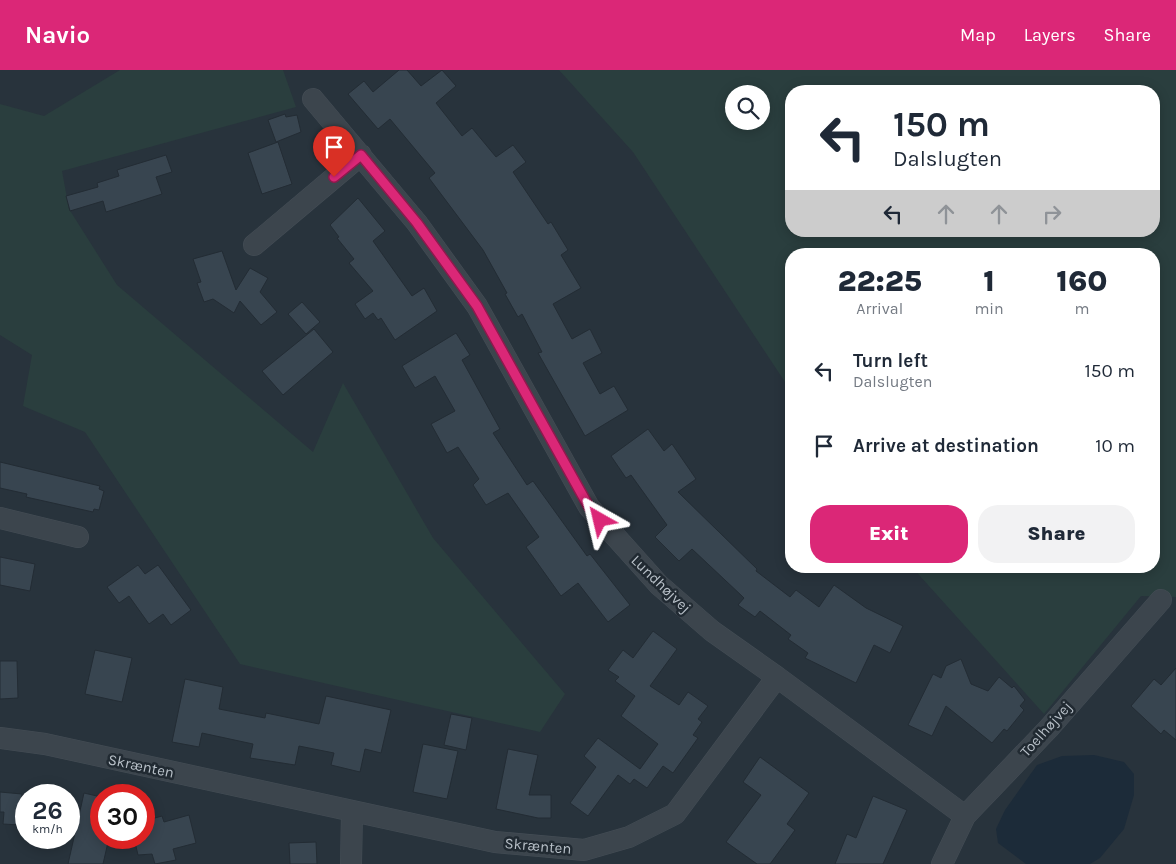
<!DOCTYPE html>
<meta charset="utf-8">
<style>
:root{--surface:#fff;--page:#f2f2f3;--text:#1f2937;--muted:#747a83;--accent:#db2777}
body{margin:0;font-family:Karla,sans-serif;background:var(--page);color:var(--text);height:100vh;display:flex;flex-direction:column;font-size:19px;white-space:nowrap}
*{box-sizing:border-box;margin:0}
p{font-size:16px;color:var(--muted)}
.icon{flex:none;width:28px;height:28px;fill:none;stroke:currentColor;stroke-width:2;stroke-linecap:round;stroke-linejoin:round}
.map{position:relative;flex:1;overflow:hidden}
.sheet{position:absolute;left:785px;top:178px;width:375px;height:325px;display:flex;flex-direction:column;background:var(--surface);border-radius:20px;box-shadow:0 2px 12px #0003}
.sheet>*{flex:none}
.top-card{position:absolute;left:785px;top:15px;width:375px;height:152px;border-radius:20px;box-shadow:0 2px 12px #0003;background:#fff;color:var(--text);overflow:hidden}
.fabs{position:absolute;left:725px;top:15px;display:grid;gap:10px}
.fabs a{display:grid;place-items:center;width:45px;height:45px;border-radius:50%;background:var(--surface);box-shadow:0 2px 12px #0003;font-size:25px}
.speed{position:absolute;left:15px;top:714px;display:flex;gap:10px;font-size:25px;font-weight:700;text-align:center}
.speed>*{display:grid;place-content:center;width:65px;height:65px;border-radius:50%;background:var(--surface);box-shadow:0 2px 12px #0003;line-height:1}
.speed small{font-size:12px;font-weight:400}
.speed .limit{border:8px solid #d22;background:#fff;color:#111}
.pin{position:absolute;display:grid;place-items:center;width:42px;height:42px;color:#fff;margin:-51px -21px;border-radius:50% 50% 50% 0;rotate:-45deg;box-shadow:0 0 5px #0007}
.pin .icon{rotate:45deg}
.me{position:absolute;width:55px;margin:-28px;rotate:323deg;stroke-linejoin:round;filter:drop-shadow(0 0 4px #0008)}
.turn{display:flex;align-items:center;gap:18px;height:105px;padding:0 25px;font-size:22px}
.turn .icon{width:65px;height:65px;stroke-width:2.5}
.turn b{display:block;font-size:35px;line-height:42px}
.lanes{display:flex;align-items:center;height:48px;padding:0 25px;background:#0003;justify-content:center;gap:25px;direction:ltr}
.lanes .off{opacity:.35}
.eta{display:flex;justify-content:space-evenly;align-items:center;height:85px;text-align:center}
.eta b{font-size:30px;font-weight:800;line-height:35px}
.button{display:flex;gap:10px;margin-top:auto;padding:10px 25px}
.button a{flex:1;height:58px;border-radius:20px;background:var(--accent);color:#fff;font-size:20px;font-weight:800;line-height:58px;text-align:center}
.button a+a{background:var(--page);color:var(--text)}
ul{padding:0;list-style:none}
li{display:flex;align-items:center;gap:15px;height:75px;padding:0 25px}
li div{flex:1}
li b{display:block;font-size:19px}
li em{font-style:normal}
header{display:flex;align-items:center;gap:30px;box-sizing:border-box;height:70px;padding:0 25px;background:var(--accent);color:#fff}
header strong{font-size:24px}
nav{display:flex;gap:28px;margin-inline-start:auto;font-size:18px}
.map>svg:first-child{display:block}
.green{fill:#2a3e3e;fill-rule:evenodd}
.water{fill:#1c2b39}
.building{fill:#384550;stroke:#232c34}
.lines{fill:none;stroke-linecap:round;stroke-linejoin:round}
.street-casing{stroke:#454e56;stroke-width:22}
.street{stroke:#3c454d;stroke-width:21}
.route-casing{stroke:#8e194d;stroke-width:12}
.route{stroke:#db2777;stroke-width:9}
.labels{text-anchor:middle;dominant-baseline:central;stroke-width:5;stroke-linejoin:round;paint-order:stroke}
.street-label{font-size:15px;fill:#b8c0c8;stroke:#212a32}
</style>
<header>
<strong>Navio</strong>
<nav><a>Map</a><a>Layers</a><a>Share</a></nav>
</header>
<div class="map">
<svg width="1176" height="794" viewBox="0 0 1176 794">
<rect width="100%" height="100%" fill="#28333c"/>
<path class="green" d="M 120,0 L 283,0 L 296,37 L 62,101 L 69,139 L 117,215 L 313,382 L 343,313 L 433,468 L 565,624 L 540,662 L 240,594 L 85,362 L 23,336 L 32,285 L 0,265 L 0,34 L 44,46 Z
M 559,0 L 1176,0 L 1176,527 L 1141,526 L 1044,644 L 911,496 L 1154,496 L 1154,184 L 791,184 L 791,321 L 633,82 ZM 791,21 L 1154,21 L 1154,161 L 791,161 ZM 734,24 L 761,24 L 761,51 L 734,51 Z"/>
<path class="water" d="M 1094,685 L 1124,692 L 1134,704 L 1134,725 L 1124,759 L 1100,788 L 1090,794 L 1026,794 L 998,773 L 996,759 L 1005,740 L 1037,695 L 1062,686 Z"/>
<path class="building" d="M 399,0 L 407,0 L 421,16 L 442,0 L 456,16 L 436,33 L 462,66 L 472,58 L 496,87 L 513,75 L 526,92 L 513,102 L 548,154 L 551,152 L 568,180 L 561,185 L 581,218 L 553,234 L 572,269 L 590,259 L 602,283 L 583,293 L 600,324 L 614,316 L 628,340 L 585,366 L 538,283 L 542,282 L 522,244 L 518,247 L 505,224 L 507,223 L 483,180 L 429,108 L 435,103 L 390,49 L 378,59 L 348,24 L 364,11 L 373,22 Z
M 285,44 L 286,47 L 297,45 L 301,62 L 276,72 L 268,50 Z
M 278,72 L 292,114 L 262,124 L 248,83 Z
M 166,85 L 172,102 L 156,107 L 162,124 L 106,142 L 103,131 L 70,141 L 66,126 L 98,117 L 97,113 L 119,106 L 117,100 Z
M 358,128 L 385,161 L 373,171 L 412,226 L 424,218 L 437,241 L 395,270 L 381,248 L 378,250 L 373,243 L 365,249 L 355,234 L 373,221 L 349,193 L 354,189 L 337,168 L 339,167 L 330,155 Z
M 222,181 L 236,220 L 250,198 L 268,208 L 260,222 L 277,242 L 261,255 L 240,231 L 234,243 L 213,229 L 204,232 L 197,213 L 201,212 L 193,189 Z
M 302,232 L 320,252 L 306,264 L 288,244 Z
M 314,259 L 333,282 L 283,325 L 262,301 Z
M 456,263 L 470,285 L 462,290 L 500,359 L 493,363 L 527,415 L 533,411 L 587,486 L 590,484 L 630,535 L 608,552 L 578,513 L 561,526 L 526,477 L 539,467 L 508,423 L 486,435 L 473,415 L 479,409 L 458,377 L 447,383 L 431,354 L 455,341 L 435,306 L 415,318 L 402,296 Z
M 648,359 L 664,381 L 672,374 L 696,409 L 678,422 L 757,499 L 756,501 L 790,527 L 796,520 L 819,537 L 834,515 L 866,538 L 903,556 L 890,583 L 874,575 L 856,613 L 805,588 L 808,583 L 788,569 L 791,565 L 760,541 L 755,547 L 738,535 L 744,528 L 742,526 L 692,479 L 679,491 L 655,467 L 667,455 L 631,405 L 626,408 L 611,386 Z
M 0,392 L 100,416 L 99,419 L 104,421 L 99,440 L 94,439 L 93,442 L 26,427 L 27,424 L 0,418 Z
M 0,487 L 35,494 L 30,521 L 0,515 Z
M 138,495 L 145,504 L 158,495 L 191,540 L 171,555 L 163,544 L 149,554 L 129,526 L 119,533 L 107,517 Z
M 653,561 L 677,579 L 650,616 L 679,635 L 688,622 L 708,636 L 698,649 L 702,652 L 693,665 L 698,668 L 673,703 L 663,696 L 647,718 L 634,709 L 630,714 L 618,705 L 588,746 L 570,733 L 596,697 L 584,686 L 598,668 L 640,699 L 658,674 L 621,646 L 635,626 L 615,611 L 619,607 L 608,600 L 623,580 L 633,588 Z
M 95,580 L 132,588 L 122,632 L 85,624 Z
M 961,589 L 971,614 L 988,621 L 999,607 L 1012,618 L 1014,616 L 1025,630 L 1020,636 L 1024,640 L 1007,661 L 1004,659 L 992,673 L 946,636 L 932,666 L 908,655 L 933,604 L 941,608 L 946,596 Z
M 0,591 L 17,591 L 18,628 L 0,629 Z
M 1176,598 L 1176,670 L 1164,660 L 1161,664 L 1131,636 L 1154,609 L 1161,615 Z
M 185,609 L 223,617 L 219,639 L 265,648 L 266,643 L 319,654 L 326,626 L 391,640 L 381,683 L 365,679 L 360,702 L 331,695 L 334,683 L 299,676 L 295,695 L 250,688 L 253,674 L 202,663 L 199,677 L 172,672 Z
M 451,644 L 472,648 L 466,680 L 444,675 Z
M 423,674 L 458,681 L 447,729 L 413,722 Z
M 508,679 L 538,685 L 529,725 L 551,725 L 551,748 L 538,748 L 496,739 Z
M 760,687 L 809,723 L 787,754 L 795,760 L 770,794 L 757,794 L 726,772 L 761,725 L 743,712 Z
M 0,722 L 22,724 L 20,755 L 3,754 L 4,742 L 0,742 Z
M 84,723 L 101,727 L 101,768 L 109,768 L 103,794 L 68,794 Z
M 873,726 L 907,740 L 883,794 L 835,794 L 847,764 L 856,768 Z
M 189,745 L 196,773 L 173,779 L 176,790 L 155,794 L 152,784 L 138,785 L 134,768 L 144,768 L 144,751 L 162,746 L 164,752 Z
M 316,772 L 317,794 L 290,794 L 289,773 Z"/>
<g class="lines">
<defs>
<path id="street" d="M 313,29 L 417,153 L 477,236 L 589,437 L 659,515 L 712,561 L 777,607
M 254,175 L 361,85
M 0,448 L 78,467
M 0,668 L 45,674 L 495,772 L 584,780 L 629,767 L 675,744 L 777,607 L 965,746
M 351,794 L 352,742
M 942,794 L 965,746 L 1049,658 L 1161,530"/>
</defs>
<use href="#street" class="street-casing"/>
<use href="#street" class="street"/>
</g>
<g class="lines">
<defs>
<path id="route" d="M 334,107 L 361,85 L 417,153 L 477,236 L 589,437 L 600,450"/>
</defs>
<use href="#route" class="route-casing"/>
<use href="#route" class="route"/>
</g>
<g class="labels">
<g class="street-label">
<text transform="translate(661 514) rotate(44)">Lundhøjvej</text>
<text transform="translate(1046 659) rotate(-48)">Toelhøjvej</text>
<text transform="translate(141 696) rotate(12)">Skrænten</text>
<text transform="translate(538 776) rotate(5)">Skrænten</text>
</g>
</g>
</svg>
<div class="fabs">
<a><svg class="icon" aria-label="search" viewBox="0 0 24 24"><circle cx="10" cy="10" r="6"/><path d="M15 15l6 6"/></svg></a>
</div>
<div class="speed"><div>26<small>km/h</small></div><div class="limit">30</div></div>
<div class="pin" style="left:334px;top:107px;background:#d93025"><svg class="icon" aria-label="arrive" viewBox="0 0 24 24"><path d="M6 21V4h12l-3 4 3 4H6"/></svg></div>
<svg class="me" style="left:600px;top:450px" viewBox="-20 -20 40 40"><path d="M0-17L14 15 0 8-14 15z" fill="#db2777" stroke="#fff" stroke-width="4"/></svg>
<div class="top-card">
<div class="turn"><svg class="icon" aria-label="left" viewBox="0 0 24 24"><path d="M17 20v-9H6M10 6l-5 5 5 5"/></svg><div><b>150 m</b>Dalslugten</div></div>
<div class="lanes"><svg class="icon" aria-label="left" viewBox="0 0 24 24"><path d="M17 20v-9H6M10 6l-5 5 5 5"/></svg><svg class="icon off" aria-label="ahead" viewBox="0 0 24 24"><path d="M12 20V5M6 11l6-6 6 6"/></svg><svg class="icon off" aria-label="ahead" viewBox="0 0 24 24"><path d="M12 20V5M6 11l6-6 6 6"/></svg><svg class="icon off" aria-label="right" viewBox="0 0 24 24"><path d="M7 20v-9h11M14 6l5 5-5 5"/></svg></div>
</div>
<section class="sheet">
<div class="eta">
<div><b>22:25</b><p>Arrival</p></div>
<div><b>1</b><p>min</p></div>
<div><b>160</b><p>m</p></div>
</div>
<ul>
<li><svg class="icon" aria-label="left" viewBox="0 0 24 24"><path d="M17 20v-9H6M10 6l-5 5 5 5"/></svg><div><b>Turn left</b><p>Dalslugten</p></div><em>150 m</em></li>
<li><svg class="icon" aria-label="arrive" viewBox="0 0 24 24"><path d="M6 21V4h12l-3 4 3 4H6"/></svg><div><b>Arrive at destination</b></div><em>10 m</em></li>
</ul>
<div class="button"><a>Exit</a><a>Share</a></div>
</section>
</div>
